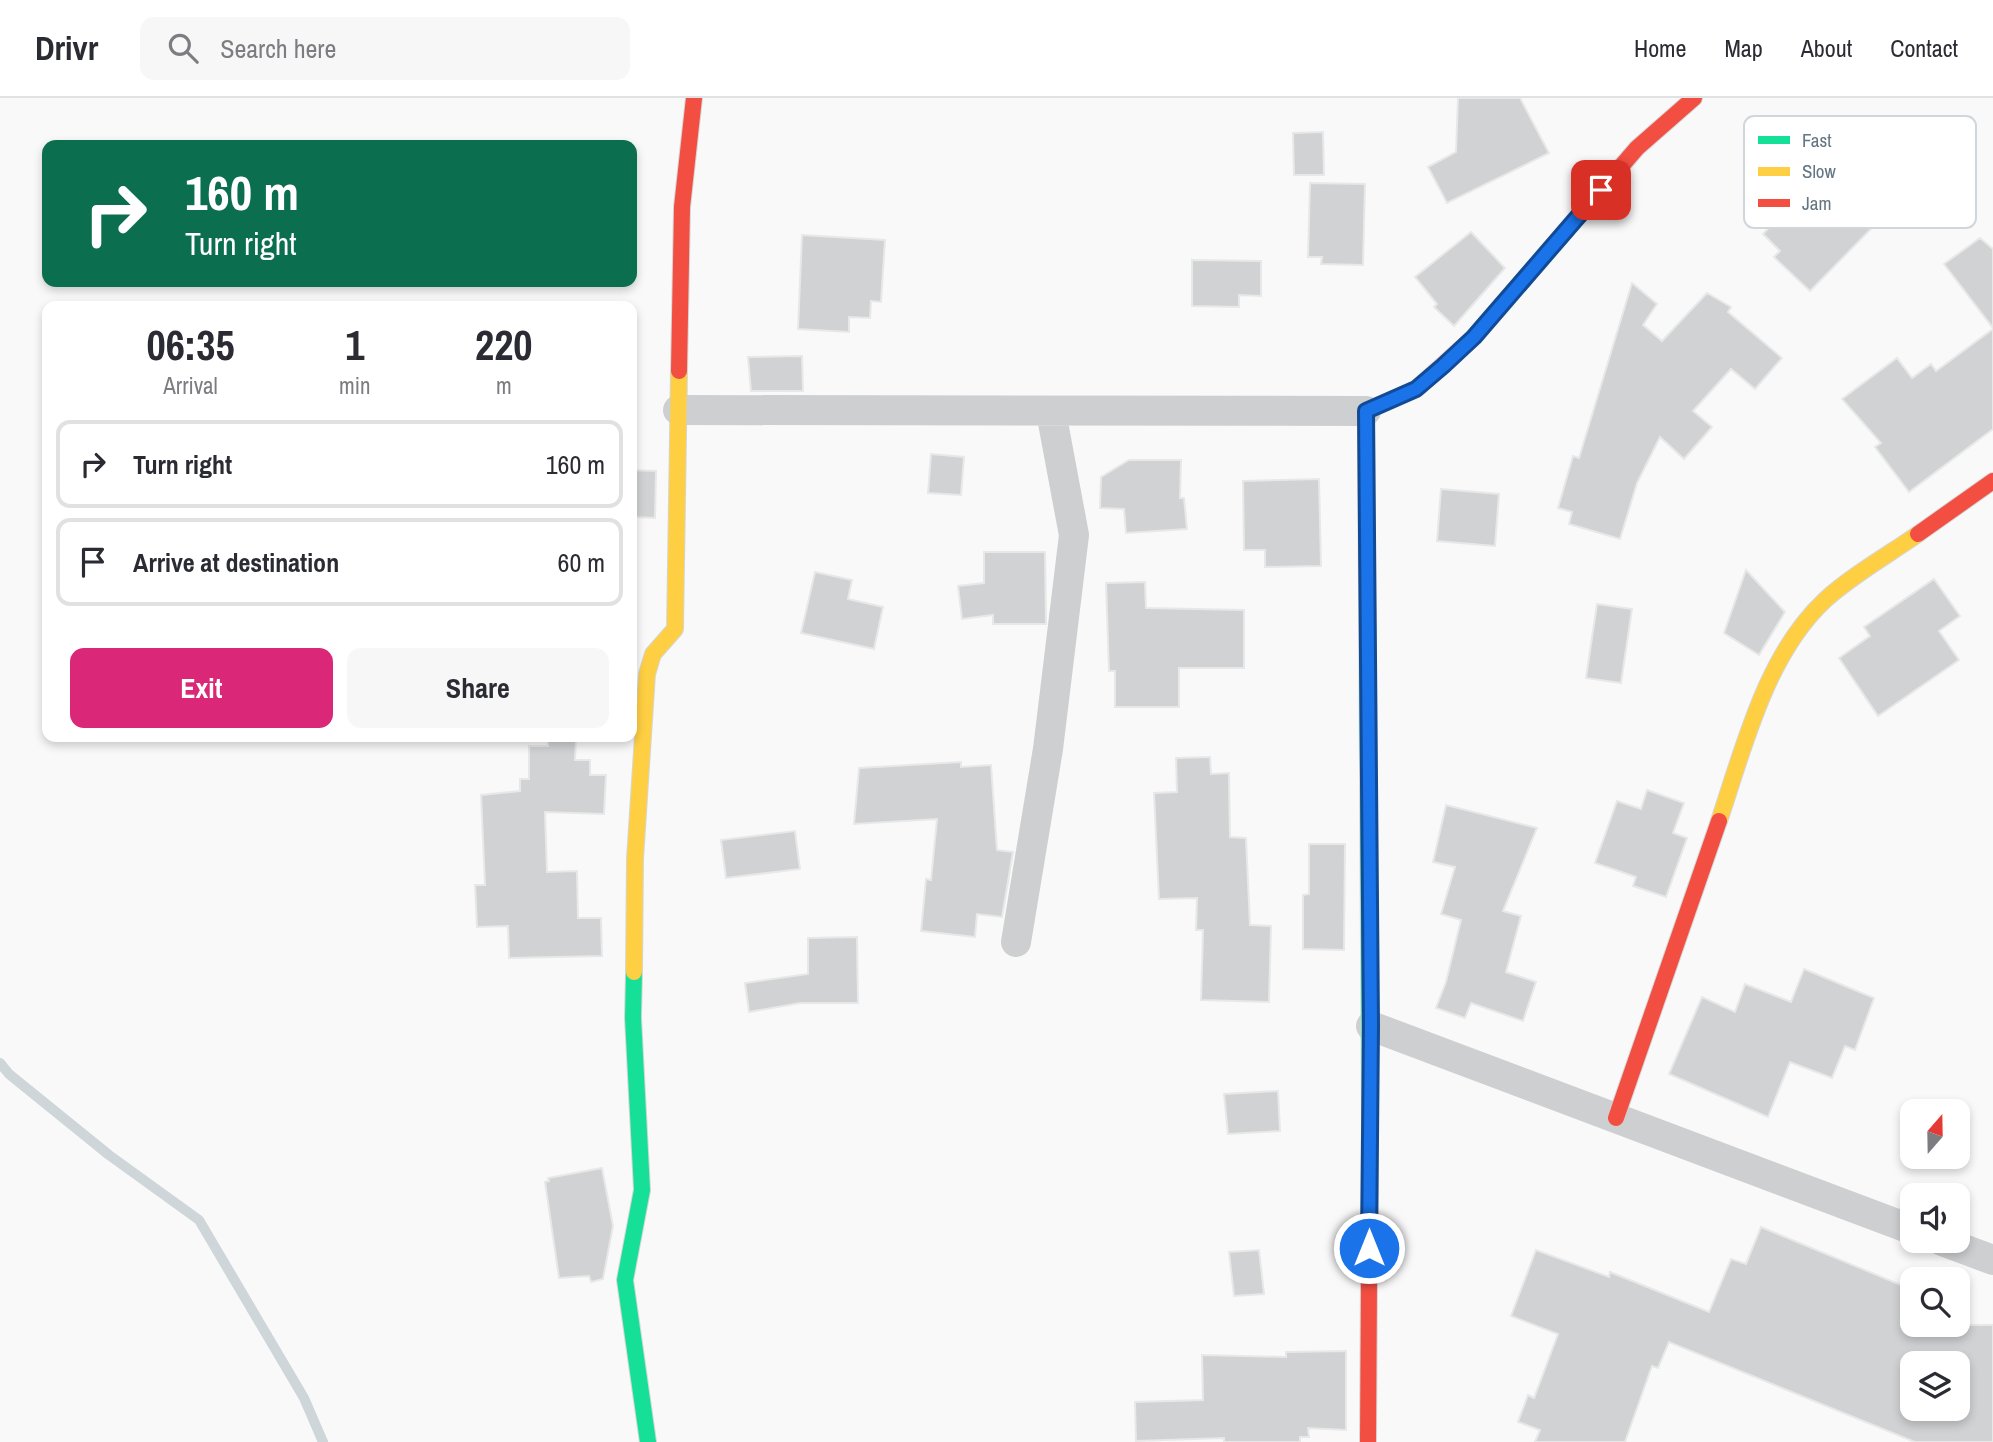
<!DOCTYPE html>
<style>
:root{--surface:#fff;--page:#f7f7f7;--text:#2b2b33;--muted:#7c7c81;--line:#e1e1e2;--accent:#db2777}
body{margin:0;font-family:"Archivo Narrow",sans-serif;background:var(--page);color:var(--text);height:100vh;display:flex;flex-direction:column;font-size:26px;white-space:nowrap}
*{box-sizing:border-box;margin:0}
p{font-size:23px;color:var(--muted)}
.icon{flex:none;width:38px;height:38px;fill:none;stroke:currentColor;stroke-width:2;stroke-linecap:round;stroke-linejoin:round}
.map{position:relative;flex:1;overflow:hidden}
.side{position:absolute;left:42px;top:203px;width:595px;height:441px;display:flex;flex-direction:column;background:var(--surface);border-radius:14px;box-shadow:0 4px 10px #0003}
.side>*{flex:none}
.top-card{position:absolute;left:42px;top:42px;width:595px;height:147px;border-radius:14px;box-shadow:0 4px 10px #0003;background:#0b6e4f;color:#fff;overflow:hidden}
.needle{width:46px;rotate:20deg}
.buttons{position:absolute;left:1900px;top:1001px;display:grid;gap:14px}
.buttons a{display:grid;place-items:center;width:70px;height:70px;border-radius:14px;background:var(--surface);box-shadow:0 4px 10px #0003;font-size:35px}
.pin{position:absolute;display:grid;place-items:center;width:60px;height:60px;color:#fff;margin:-30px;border-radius:14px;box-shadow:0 4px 10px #0006}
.me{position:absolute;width:77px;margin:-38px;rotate:0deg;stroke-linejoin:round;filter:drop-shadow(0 0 5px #0008)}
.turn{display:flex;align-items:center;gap:24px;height:147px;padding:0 28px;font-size:32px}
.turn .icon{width:91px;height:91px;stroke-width:2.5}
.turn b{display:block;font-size:49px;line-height:60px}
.eta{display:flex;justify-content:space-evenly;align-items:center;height:119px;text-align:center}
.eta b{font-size:42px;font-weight:700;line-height:49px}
.primary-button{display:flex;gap:14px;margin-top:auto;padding:14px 28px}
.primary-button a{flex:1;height:80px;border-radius:14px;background:var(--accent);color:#fff;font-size:28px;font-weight:700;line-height:80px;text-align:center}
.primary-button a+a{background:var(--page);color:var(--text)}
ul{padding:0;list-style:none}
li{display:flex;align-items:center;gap:21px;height:88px;margin:0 14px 10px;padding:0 14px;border:4px solid var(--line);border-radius:14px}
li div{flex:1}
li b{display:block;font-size:26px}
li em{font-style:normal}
header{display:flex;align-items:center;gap:42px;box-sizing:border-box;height:98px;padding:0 35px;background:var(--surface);border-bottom:2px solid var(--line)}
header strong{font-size:33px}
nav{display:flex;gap:38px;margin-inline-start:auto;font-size:24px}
.search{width:490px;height:63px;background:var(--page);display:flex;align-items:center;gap:18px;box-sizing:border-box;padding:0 24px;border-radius:14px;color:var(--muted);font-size:26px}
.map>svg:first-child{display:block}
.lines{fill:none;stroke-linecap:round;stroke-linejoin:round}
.stream{stroke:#ced6d9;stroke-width:10}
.building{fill:#d0d2d3;stroke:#e8e8e8;stroke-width:2;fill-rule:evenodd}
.fast-casing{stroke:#d5d6d7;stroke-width:18}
.slow-casing{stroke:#d5d6d7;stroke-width:18}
.jam-casing{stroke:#d5d6d7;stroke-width:18}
.street{stroke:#cecfd0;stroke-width:30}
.fast{stroke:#16e098;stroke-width:16}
.slow{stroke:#ffcf43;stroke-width:16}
.jam{stroke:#f24e42;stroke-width:16}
.route-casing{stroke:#114b97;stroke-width:18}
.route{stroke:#1a73e8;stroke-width:12}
.key{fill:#fff;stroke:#d1d6da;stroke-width:2}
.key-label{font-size:19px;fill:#657683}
</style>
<header>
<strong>Drivr</strong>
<div class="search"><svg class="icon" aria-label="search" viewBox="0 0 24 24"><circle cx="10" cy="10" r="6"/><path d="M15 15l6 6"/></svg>Search here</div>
<nav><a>Home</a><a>Map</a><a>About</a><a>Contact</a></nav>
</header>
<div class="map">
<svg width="1993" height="1344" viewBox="0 0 1993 1344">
<rect width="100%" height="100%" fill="#f9f9f9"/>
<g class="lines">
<path class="stream" d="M 0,965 L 9,976 L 109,1057 L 199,1122 L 304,1300 L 323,1344"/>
</g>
<path class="building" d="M 1458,0 L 1520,0 L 1549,55 L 1447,105 L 1428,69 L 1456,54 Z
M 1323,34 L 1324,77 L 1294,77 L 1293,35 Z
M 1896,67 L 1916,85 L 1810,193 L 1774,159 L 1780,153 L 1763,136 L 1826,69 L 1851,86 L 1861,76 L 1876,90 Z
M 1310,85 L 1365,86 L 1363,167 L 1321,166 L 1322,159 L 1308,159 Z
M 1471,134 L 1505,170 L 1454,228 L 1434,209 L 1437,206 L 1415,179 Z
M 802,137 L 885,142 L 881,204 L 871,203 L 870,220 L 849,219 L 849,234 L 798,231 Z
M 1980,140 L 1993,151 L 1993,230 L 1944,166 Z
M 1192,162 L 1261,163 L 1261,198 L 1239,197 L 1239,209 L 1192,208 Z
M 1632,185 L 1657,206 L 1643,227 L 1662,243 L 1707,195 L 1731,209 L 1728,214 L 1782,260 L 1755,291 L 1731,271 L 1693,313 L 1712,329 L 1684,361 L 1660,339 L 1637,385 L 1620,441 L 1569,426 L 1572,414 L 1558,410 L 1573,358 L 1579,360 Z
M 1993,231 L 1993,331 L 1909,394 L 1875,349 L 1881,345 L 1842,301 L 1897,260 L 1912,280 L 1931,266 L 1936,273 Z
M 802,258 L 803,293 L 751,293 L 748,259 Z
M 931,356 L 964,359 L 961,397 L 928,395 Z
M 1129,362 L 1181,362 L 1180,400 L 1184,400 L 1187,431 L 1126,435 L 1124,411 L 1100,410 L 1101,379 Z
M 632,372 L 656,373 L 655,420 L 632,419 Z
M 1319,381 L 1321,468 L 1265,469 L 1265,452 L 1244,452 L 1243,383 Z
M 1441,391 L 1499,396 L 1495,448 L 1437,443 Z
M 984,454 L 1045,454 L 1046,526 L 993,526 L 993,517 L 962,521 L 958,488 L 984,485 Z
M 1746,472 L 1785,514 L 1759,557 L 1724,535 Z
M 815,474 L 852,482 L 848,501 L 883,509 L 874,551 L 801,535 Z
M 1934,481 L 1960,518 L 1939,533 L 1959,562 L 1878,618 L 1839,560 L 1870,538 L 1864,529 Z
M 1145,484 L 1146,510 L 1244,512 L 1244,570 L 1179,570 L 1179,609 L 1115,609 L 1115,573 L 1109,573 L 1106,485 Z
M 1597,506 L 1632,511 L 1621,585 L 1586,580 Z
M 548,639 L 576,639 L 575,662 L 590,662 L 590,677 L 606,677 L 604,716 L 545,714 L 547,774 L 577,773 L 578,820 L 601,820 L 602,858 L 509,860 L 508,828 L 477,829 L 475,787 L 485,787 L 481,697 L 520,693 L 520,681 L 529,681 L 529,648 L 548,648 Z
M 1210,659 L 1211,676 L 1229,675 L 1230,739 L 1246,740 L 1250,827 L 1271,828 L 1269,904 L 1201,902 L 1203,832 L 1196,832 L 1197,800 L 1159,801 L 1154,695 L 1177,694 L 1176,660 Z
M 961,664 L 961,669 L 991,667 L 997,752 L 1013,754 L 1002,819 L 977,816 L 975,839 L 921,833 L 926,781 L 931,782 L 937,721 L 854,726 L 859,670 Z
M 1647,692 L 1684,705 L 1673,735 L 1687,740 L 1666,799 L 1633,788 L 1636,779 L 1595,765 L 1617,703 L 1641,711 Z
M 1446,707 L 1537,730 L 1503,813 L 1521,818 L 1506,874 L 1536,884 L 1523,923 L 1471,905 L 1465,920 L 1436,910 L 1446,884 L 1461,822 L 1441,816 L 1455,769 L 1433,764 Z
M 795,733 L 800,771 L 726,780 L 721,742 Z
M 1309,746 L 1345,746 L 1344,852 L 1303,851 L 1303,797 L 1309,796 Z
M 857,839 L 858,905 L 800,905 L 749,914 L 745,885 L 808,876 L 808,840 Z
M 1804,871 L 1874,900 L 1855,952 L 1845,948 L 1832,980 L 1790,964 L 1768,1019 L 1669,976 L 1702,899 L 1735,914 L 1745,886 L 1791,904 Z
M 1278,993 L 1280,1033 L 1228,1036 L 1224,996 Z
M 602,1070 L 613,1128 L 603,1181 L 591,1184 L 589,1178 L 559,1180 L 545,1084 L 549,1083 L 548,1080 Z
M 1761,1129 L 1913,1192 L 1913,1227 L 1993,1227 L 1993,1344 L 1915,1344 L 1669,1244 L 1658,1270 L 1652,1268 L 1625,1344 L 1535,1344 L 1540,1332 L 1518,1324 L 1528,1297 L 1534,1300 L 1558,1236 L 1511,1218 L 1536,1152 L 1609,1179 L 1610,1174 L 1709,1214 L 1731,1161 L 1746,1166 ZM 1913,1265 L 1958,1265 L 1958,1311 L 1913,1311 Z
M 1259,1152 L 1264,1196 L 1234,1198 L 1229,1154 Z
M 1346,1253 L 1346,1332 L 1308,1330 L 1309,1339 L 1300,1339 L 1300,1344 L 1224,1344 L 1224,1340 L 1136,1343 L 1135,1304 L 1203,1302 L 1202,1257 L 1286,1259 L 1286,1254 Z"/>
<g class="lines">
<defs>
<path id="fast" d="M 1367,497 L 1370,1023
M 634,874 L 633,920 L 642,1092 L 625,1182 L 648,1344"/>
<path id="slow" d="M 1719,723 C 1744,649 1766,557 1825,502 C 1851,478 1888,457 1918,436
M 634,874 L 635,761 L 647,576 L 653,556 L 675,531 L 679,273"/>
<path id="jam" d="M 679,273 L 682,109 L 694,0
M 1918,436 L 1993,383
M 1367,497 L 1366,313 L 1416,291 L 1474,239 L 1637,50 L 1694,0
M 1616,1020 L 1719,723
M 1368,1344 L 1370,1023"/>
</defs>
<use href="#fast" class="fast-casing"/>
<use href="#slow" class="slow-casing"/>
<use href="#jam" class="jam-casing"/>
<path class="street" d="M 678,312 L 1366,313
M 1016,844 L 1048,651 L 1074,437 L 1051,314
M 1371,928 L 1913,1132
M 1942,1143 L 1993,1162"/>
<use href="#fast" class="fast"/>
<use href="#slow" class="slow"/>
<use href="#jam" class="jam"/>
</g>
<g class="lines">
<defs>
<path id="route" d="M 1369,1150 L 1371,928 L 1366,313 L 1416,291 L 1443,268 L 1474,239 L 1601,92"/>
</defs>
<use href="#route" class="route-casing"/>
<use href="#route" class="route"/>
</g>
<rect x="1744" y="18" width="232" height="112" rx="10" class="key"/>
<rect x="1758" y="38" width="32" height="8" fill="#16e098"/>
<rect x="1758" y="69" width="32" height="9" fill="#ffcf43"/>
<rect x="1758" y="101" width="32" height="8" fill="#f24e42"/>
<g class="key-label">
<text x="1802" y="49">Fast</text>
<text x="1802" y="80">Slow</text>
<text x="1802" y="112">Jam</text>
</g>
</svg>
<div class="buttons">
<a><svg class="needle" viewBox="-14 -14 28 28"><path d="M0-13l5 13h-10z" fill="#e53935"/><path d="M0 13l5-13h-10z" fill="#7c7c81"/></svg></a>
<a><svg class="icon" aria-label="sound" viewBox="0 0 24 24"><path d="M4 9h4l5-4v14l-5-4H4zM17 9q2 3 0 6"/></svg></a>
<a><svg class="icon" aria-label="search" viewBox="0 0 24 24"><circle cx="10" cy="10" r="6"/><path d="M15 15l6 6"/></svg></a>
<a><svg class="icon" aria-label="layers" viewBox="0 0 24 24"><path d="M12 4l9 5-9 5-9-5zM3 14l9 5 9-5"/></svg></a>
</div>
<div class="pin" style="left:1601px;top:92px;background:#d93025"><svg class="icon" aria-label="arrive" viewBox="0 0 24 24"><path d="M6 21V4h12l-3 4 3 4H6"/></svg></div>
<svg class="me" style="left:1369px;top:1150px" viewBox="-20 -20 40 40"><circle r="17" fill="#1a73e8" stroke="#fff" stroke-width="3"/><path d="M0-11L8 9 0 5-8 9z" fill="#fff"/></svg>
<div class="top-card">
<div class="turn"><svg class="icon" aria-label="right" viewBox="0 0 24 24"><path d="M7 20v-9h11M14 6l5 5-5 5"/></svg><div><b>160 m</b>Turn right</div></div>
</div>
<section class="side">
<div class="eta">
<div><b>06:35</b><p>Arrival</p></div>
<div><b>1</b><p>min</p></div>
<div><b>220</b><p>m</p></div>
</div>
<ul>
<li><svg class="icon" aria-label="right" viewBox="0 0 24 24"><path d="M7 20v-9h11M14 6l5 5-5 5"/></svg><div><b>Turn right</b></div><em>160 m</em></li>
<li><svg class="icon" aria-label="arrive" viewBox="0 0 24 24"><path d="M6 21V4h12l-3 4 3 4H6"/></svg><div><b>Arrive at destination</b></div><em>60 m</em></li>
</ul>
<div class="primary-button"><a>Exit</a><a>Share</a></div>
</section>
</div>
